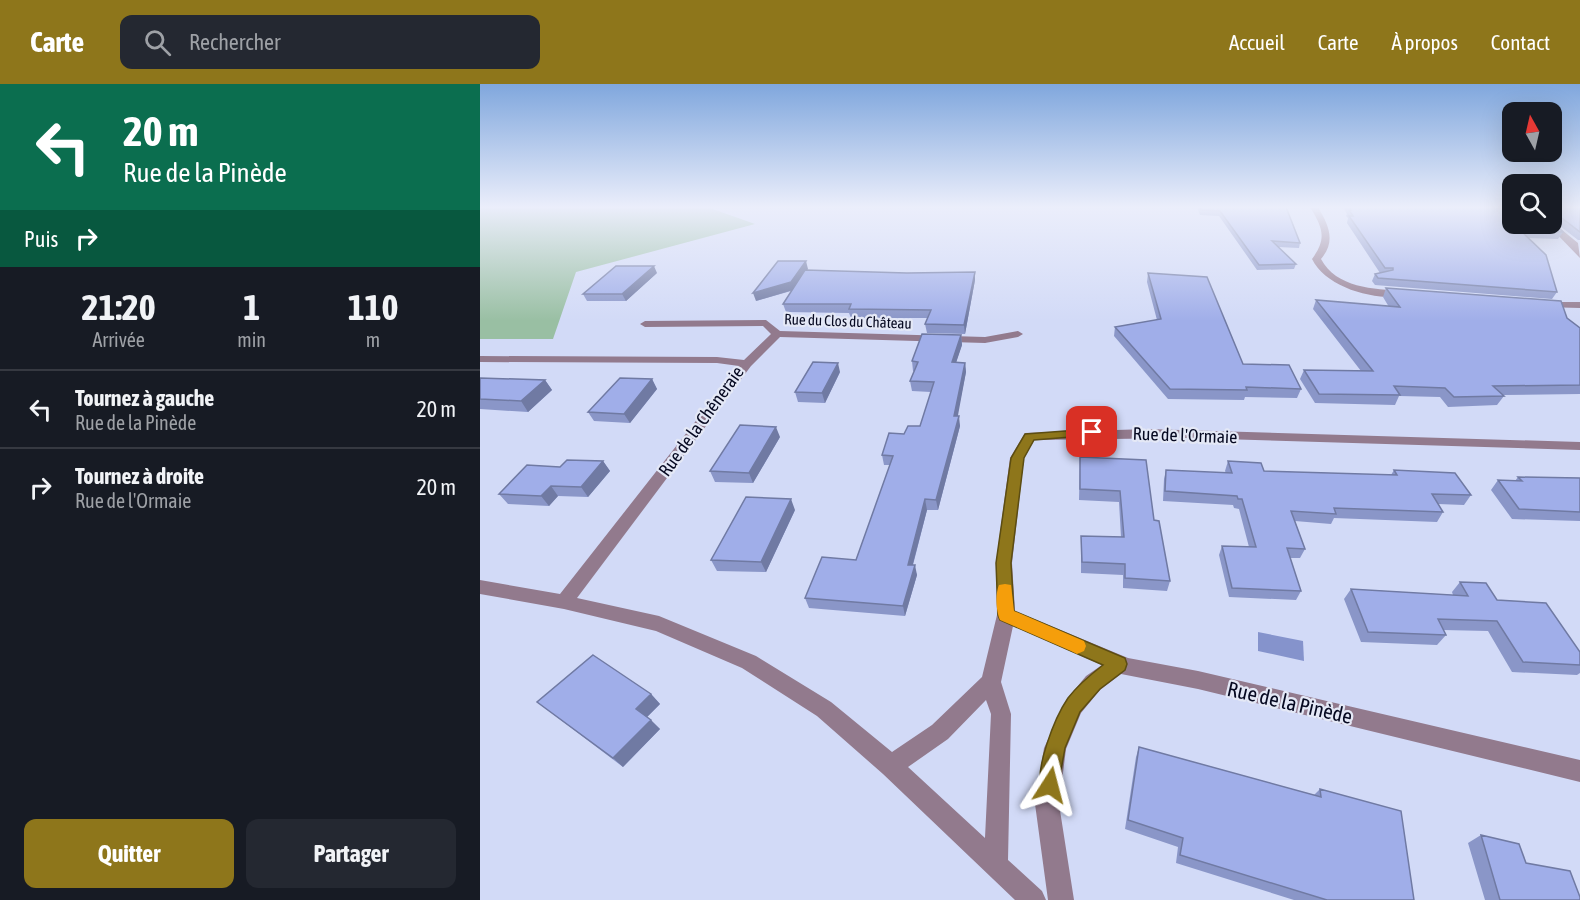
<!DOCTYPE html>
<html lang="fr">
<meta charset="utf-8">
<style>
:root{--surface:#171b24;--page:#242831;--text:#f1f3f6;--muted:#9ea1a6;--line:#363941;--accent:#8e761b}
body{margin:0;font-family:"Asap Condensed",sans-serif;background:var(--page);color:var(--text);height:100vh;display:flex;flex-direction:column;font-size:22px;white-space:nowrap}
*{box-sizing:border-box;margin:0}
p{font-size:20px;color:var(--muted)}
.icon{flex:none;width:33px;height:33px;fill:none;stroke:currentColor;stroke-width:2;stroke-linecap:round;stroke-linejoin:round}
.map{position:relative;flex:1;overflow:hidden}
.side{display:flex;flex-direction:column;background:var(--surface);width:480px}
.side>*{flex:none}
.guide{background:#0b6e4f;color:#fff;overflow:hidden}
.needle{width:39px;rotate:352deg}
.fabs{position:absolute;left:1022px;top:18px;display:grid;gap:12px}
.fabs a{display:grid;place-items:center;width:60px;height:60px;border-radius:12px;background:var(--surface);box-shadow:0 6px 24px #0002;font-size:30px}
.pin{position:absolute;display:grid;place-items:center;width:51px;height:51px;color:#fff;margin:-26px;border-radius:12px;box-shadow:0 3px 9px #0006}
.me{position:absolute;width:66px;margin:-33px;rotate:9deg;stroke-linejoin:round;filter:drop-shadow(0 0 4px #0008)}
.turn{display:flex;align-items:center;gap:21px;height:126px;padding:0 24px;font-size:27px}
.turn .icon{width:78px;height:78px;stroke-width:2.5}
.turn b{display:block;font-size:42px;line-height:51px}
.then{display:flex;align-items:center;height:57px;padding:0 24px;background:#0003;gap:12px;font-size:22px}
.eta{display:flex;justify-content:space-evenly;align-items:center;height:102px;text-align:center}
.eta b{font-size:36px;font-weight:700;line-height:42px}
.button{display:flex;gap:12px;margin-top:auto;padding:12px 24px}
.button a{flex:1;height:69px;border-radius:12px;background:var(--accent);color:#fff;font-size:24px;font-weight:700;line-height:69px;text-align:center}
.button a+a{background:var(--page);color:var(--text)}
ul{padding:0;list-style:none}
li{display:flex;align-items:center;gap:18px;height:78px;padding:0 24px;border-top:2px solid var(--line)}
li div{flex:1}
li b{display:block;font-size:22px}
li em{font-style:normal}
header{display:flex;align-items:center;gap:36px;box-sizing:border-box;height:84px;padding:0 30px;background:var(--accent);color:#fff}
header strong{font-size:28px}
nav{display:flex;gap:33px;margin-inline-start:auto;font-size:21px}
.search{width:420px;height:54px;background:var(--page);display:flex;align-items:center;gap:15px;box-sizing:border-box;padding:0 21px;border-radius:12px;color:var(--muted);font-size:22px}
main{display:flex;flex:1;min-height:0}
.map>svg:first-child{display:block}
.green{fill:#99bfa3}
.water{fill:#8593cc}
.lines{fill:none;stroke-linecap:round;stroke-linejoin:round}
.street{fill:#927a8d;fill-rule:evenodd}
.wall{fill:#8a96c8}
.shaded-wall{fill:#707aa3}
.building{fill:#a0aee9;stroke:#707aa3;stroke-width:1.5}
.route{fill:#8e761b;stroke:#5c4d12;stroke-width:1.5}
.slow{fill:#f59e0b}
.labels{text-anchor:middle;dominant-baseline:central;stroke-width:4.5;stroke-linejoin:round;paint-order:stroke}
.far-street-label{font-size:15px;fill:#060921;stroke:#e4e8f6}
.street-label{font-size:18px;fill:#060921;stroke:#e4e8f6}
.near-street-label{font-size:21px;fill:#060921;stroke:#e4e8f6}
</style>
<header>
<strong>Carte</strong>
<div class="search"><svg class="icon" aria-label="search" viewBox="0 0 24 24"><circle cx="10" cy="10" r="6"/><path d="M15 15l6 6"/></svg>Rechercher</div>
<nav><a>Accueil</a><a>Carte</a><a>À propos</a><a>Contact</a></nav>
</header>
<main>
<section class="side">
<div class="guide">
<div class="turn"><svg class="icon" aria-label="left" viewBox="0 0 24 24"><path d="M17 20v-9H6M10 6l-5 5 5 5"/></svg><div><b>20 m</b>Rue de la Pinède</div></div>
<div class="then">Puis<svg class="icon" aria-label="right" viewBox="0 0 24 24"><path d="M7 20v-9h11M14 6l5 5-5 5"/></svg></div>
</div>
<div class="eta">
<div><b>21:20</b><p>Arrivée</p></div>
<div><b>1</b><p>min</p></div>
<div><b>110</b><p>m</p></div>
</div>
<ul>
<li><svg class="icon" aria-label="left" viewBox="0 0 24 24"><path d="M17 20v-9H6M10 6l-5 5 5 5"/></svg><div><b>Tournez à gauche</b><p>Rue de la Pinède</p></div><em>20 m</em></li>
<li><svg class="icon" aria-label="right" viewBox="0 0 24 24"><path d="M7 20v-9h11M14 6l5 5-5 5"/></svg><div><b>Tournez à droite</b><p>Rue de l'Ormaie</p></div><em>20 m</em></li>
</ul>
<div class="button"><a>Quitter</a><a>Partager</a></div>
</section>
<div class="map">
<svg width="1100" height="816" viewBox="0 0 1100 816">
<rect width="100%" height="100%" fill="#d2daf7"/>
<path class="green" d="M 0,123 L 227,123 L 275,140 L 96,188 L 73,255 L 0,255 Z"/>
<path class="water" d="M 778,548 L 823,557 L 824,577 L 778,567 Z"/>
<g class="lines">
<path class="street" d="M 830,123 L 838,123 C 849,142 856,157 841,175 C 856,204 894,205 923,207 L 928,210 L 926,212 C 895,217 846,204 832,175 C 847,155 843,144 830,123 Z
M 1071,137 L 1098,159 L 1100,174 L 1068,141 Z
M 1060,218 L 1100,218 L 1100,224 L 1064,223 L 1060,222 Z
M 286,236 L 300,247 L 505,253 L 538,247 L 543,250 L 538,253 L 505,259 L 300,253 L 271,282 L 97,514 L 179,532 L 276,572 L 351,618 L 412,668 L 452,641 L 502,593 L 517,531 L 516,479 L 530,374 L 545,349 L 667,345 L 1100,358 L 1100,366 L 707,354 L 554,356 L 544,374 L 532,479 L 535,527 L 648,574 L 718,587 L 1100,676 L 1100,698 L 718,605 L 641,590 L 620,606 L 601,629 L 586,665 L 579,720 L 594,816 L 568,816 L 555,720 L 564,664 L 587,615 L 606,592 L 622,581 L 533,542 L 521,598 L 531,630 L 528,776 L 562,807 L 566,816 L 535,816 L 403,690 L 337,632 L 262,584 L 176,547 L 84,525 L 0,510 L 0,496 L 80,510 L 259,282 L 237,279 L 0,278 L 0,272 L 237,273 L 264,276 L 291,250 L 283,242 L 165,243 L 160,240 L 165,237 ZM 506,616 L 511,630 L 505,754 L 428,683 L 468,655 Z"/>
</g>
<path class="wall" d="M 717,123 L 806,123 L 820,159 L 819,164 L 798,163 L 816,180 L 814,185 L 777,186 L 739,132 L 720,131 Z
M 863,123 L 1032,123 L 1083,148 L 1078,155 L 1047,154 L 1077,208 L 1072,215 L 895,201 L 892,197 L 895,190 L 900,189 L 867,139 L 868,134 L 866,132 L 867,130 Z
M 1071,123 L 1100,123 L 1100,156 L 1098,156 L 1071,135 Z
M 328,185 L 327,186 L 495,196 L 485,250 L 447,249 L 445,240 L 448,234 L 371,234 L 369,229 L 306,228 L 303,220 L 311,207 L 276,217 Z
M 177,189 L 146,217 L 107,217 L 103,210 Z
M 668,189 L 763,280 L 821,305 L 817,314 L 765,313 L 764,316 L 688,315 L 634,252 L 635,243 L 677,236 L 667,198 Z
M 906,204 L 1087,234 L 1100,244 L 1100,310 L 1023,311 L 1024,312 L 1017,321 L 968,323 L 960,313 L 919,312 L 915,321 L 835,319 L 820,295 L 824,286 L 881,287 L 833,225 L 836,216 L 909,223 L 903,213 Z
M 481,251 L 482,261 L 476,278 L 485,279 L 486,288 L 477,332 L 480,342 L 458,426 L 447,426 L 433,481 L 437,491 L 425,532 L 329,524 L 325,514 L 376,476 L 410,381 L 404,381 L 402,371 L 424,350 L 440,342 L 451,308 L 432,307 L 430,297 L 434,287 L 433,287 L 432,277 Z
M 360,288 L 345,319 L 318,318 L 315,308 Z
M 0,294 L 65,296 L 72,306 L 48,328 L 0,325 Z
M 172,295 L 177,305 L 150,339 L 114,337 L 108,328 Z
M 300,353 L 273,399 L 235,398 L 230,387 Z
M 600,373 L 674,436 L 690,497 L 687,507 L 643,504 L 643,491 L 601,489 L 601,452 L 641,453 L 639,418 L 599,416 Z
M 123,377 L 130,387 L 108,413 L 78,412 L 69,422 L 28,420 L 19,410 L 80,383 Z
M 748,377 L 784,387 L 911,391 L 914,386 L 991,411 L 984,421 L 958,420 L 963,428 L 957,438 L 854,434 L 851,440 L 815,437 L 825,465 L 820,474 L 810,474 L 821,507 L 816,516 L 749,513 L 739,471 L 742,462 L 769,463 L 759,425 L 754,424 L 753,421 L 683,417 L 684,395 L 686,386 L 746,389 L 745,387 Z
M 1038,393 L 1100,394 L 1100,437 L 1032,435 L 1011,406 L 1018,396 L 1035,397 Z
M 315,426 L 286,488 L 237,487 L 231,476 Z
M 980,498 L 1017,516 L 1100,568 L 1100,589 L 1097,591 L 1032,588 L 1008,547 L 963,546 L 966,551 L 957,561 L 881,558 L 864,515 L 871,505 L 973,511 L 972,508 Z
M 171,610 L 180,620 L 167,633 L 180,645 L 143,683 L 57,618 Z
M 659,663 L 834,711 L 840,705 L 934,816 L 814,816 L 696,779 L 698,763 L 645,745 L 656,673 Z
M 1001,751 L 1046,779 L 1100,816 L 1005,816 L 988,759 Z"/>
<path class="shaded-wall" d="M 326,177 L 328,185 L 313,206 L 276,217 L 273,209 Z
M 174,182 L 177,189 L 146,217 L 142,210 Z
M 495,188 L 495,196 L 485,250 L 484,241 Z
M 481,251 L 482,261 L 473,288 L 472,278 Z
M 358,279 L 360,288 L 345,319 L 342,309 Z
M 485,279 L 486,288 L 476,342 L 474,332 Z
M 172,295 L 177,305 L 150,339 L 144,330 Z
M 65,296 L 72,306 L 48,328 L 41,317 Z
M 479,332 L 480,342 L 458,426 L 456,416 Z
M 296,343 L 300,353 L 273,399 L 269,389 Z
M 123,377 L 130,387 L 108,413 L 101,403 Z
M 71,402 L 78,412 L 69,422 L 61,412 Z
M 311,415 L 315,426 L 286,488 L 281,478 Z
M 445,415 L 447,426 L 430,491 L 428,481 Z
M 435,481 L 437,491 L 425,532 L 423,522 Z
M 171,610 L 180,620 L 166,634 L 156,625 Z
M 171,636 L 180,645 L 143,683 L 133,674 Z"/>
<path class="building" d="M 720,123 L 806,123 L 820,159 L 792,157 L 816,180 L 779,181 L 740,127 L 721,126 Z
M 869,123 L 1032,123 L 1032,140 L 1071,140 L 1071,136 L 1083,148 L 1040,146 L 1066,171 L 1077,208 L 898,194 L 895,190 L 913,186 L 913,184 L 905,184 L 869,132 L 873,132 L 869,126 L 871,126 Z
M 1071,123 L 1100,123 L 1100,148 L 1074,128 L 1071,133 Z
M 298,177 L 326,177 L 311,198 L 273,209 Z
M 136,182 L 174,182 L 142,210 L 103,210 Z
M 325,186 L 427,189 L 495,188 L 484,241 L 445,240 L 451,226 L 369,225 L 371,220 L 303,220 Z
M 668,189 L 727,193 L 763,280 L 809,281 L 821,305 L 766,303 L 767,306 L 690,305 L 635,243 L 681,235 Z
M 906,204 L 1081,217 L 1087,234 L 1100,244 L 1100,301 L 1013,302 L 1024,312 L 974,313 L 965,304 L 914,302 L 920,311 L 839,310 L 824,286 L 893,287 L 836,216 L 920,223 Z
M 442,250 L 481,251 L 472,278 L 485,279 L 474,332 L 479,332 L 456,416 L 445,415 L 428,481 L 435,481 L 423,522 L 325,514 L 342,473 L 376,476 L 413,372 L 402,371 L 409,349 L 424,350 L 428,342 L 440,342 L 454,298 L 430,297 L 438,278 L 432,277 Z
M 333,278 L 358,279 L 342,309 L 315,308 Z
M 0,294 L 65,296 L 41,317 L 0,315 Z
M 140,294 L 172,295 L 144,330 L 108,328 Z
M 260,341 L 296,343 L 269,389 L 230,387 Z
M 600,373 L 666,376 L 674,436 L 679,437 L 690,497 L 645,494 L 645,480 L 602,478 L 601,452 L 644,453 L 640,407 L 600,405 Z
M 87,376 L 123,377 L 101,403 L 71,402 L 61,412 L 19,410 L 47,381 L 80,383 Z
M 748,377 L 781,379 L 784,387 L 917,391 L 914,386 L 975,389 L 991,411 L 952,410 L 963,428 L 854,424 L 856,430 L 811,427 L 825,465 L 807,464 L 821,507 L 752,504 L 742,462 L 776,463 L 762,415 L 758,415 L 757,412 L 685,407 L 686,386 L 752,389 Z
M 1038,393 L 1100,394 L 1100,428 L 1039,425 L 1018,396 L 1042,397 Z
M 266,413 L 311,415 L 281,478 L 231,476 Z
M 980,498 L 1006,499 L 1017,516 L 1066,519 L 1100,568 L 1100,581 L 1043,578 L 1017,537 L 958,535 L 966,551 L 888,548 L 871,505 L 988,512 Z
M 113,571 L 171,610 L 156,625 L 171,636 L 133,674 L 57,618 Z
M 659,663 L 841,713 L 840,705 L 921,727 L 934,816 L 847,816 L 700,771 L 703,754 L 648,736 Z
M 1001,751 L 1039,760 L 1046,779 L 1090,787 L 1100,813 L 1100,816 L 1020,816 Z"/>
<linearGradient id="sky" x2="0" y2="1"><stop stop-color="#80a7dd"/><stop offset="0.52" stop-color="#ebeefb"/><stop offset="1" stop-color="#ebeefb" stop-opacity="0"/></linearGradient>
<rect width="1100" height="237" fill="url(#sky)"/>
<path class="route" d="M 612,345 L 616,346 L 616,351 L 554,356 L 544,374 L 531,479 L 534,527 L 645,574 L 647,580 L 645,586 L 620,605 L 600,628 L 585,664 L 577,709 L 570,712 L 562,709 C 553,687 575,633 588,614 C 598,601 610,591 623,581 L 520,536 L 518,531 L 516,479 L 531,374 L 545,350 Z"/>
<path class="slow" d="M 525,500 L 531,501 L 534,527 L 604,557 L 606,562 L 604,567 L 597,570 L 591,567 L 520,536 C 516,527 515,510 519,501 Z"/>
<g class="labels">
<g class="far-street-label">
<text transform="translate(368 237) rotate(2)">Rue du Clos du Château</text>
</g>
<g class="street-label">
<text transform="translate(221 337) rotate(-54)">Rue de la Chêneraie</text>
<text transform="translate(705 351) rotate(2)">Rue de l'Ormaie</text>
</g>
<g class="near-street-label">
<text transform="translate(810 618) rotate(13)">Rue de la Pinède</text>
</g>
</g>
</svg>
<div class="fabs">
<a><svg class="needle" viewBox="-14 -14 28 28"><path d="M0-13l5 13h-10z" fill="#e53935"/><path d="M0 13l5-13h-10z" fill="#9ea1a6"/></svg></a>
<a><svg class="icon" aria-label="search" viewBox="0 0 24 24"><circle cx="10" cy="10" r="6"/><path d="M15 15l6 6"/></svg></a>
</div>
<div class="pin" style="left:612px;top:348px;background:#d93025"><svg class="icon" aria-label="arrive" viewBox="0 0 24 24"><path d="M6 21V4h12l-3 4 3 4H6"/></svg></div>
<svg class="me" style="left:570px;top:701px" viewBox="-20 -20 40 40"><path d="M0-17L14 15 0 8-14 15z" fill="#8e761b" stroke="#fff" stroke-width="4"/></svg>
</div>
</main>
